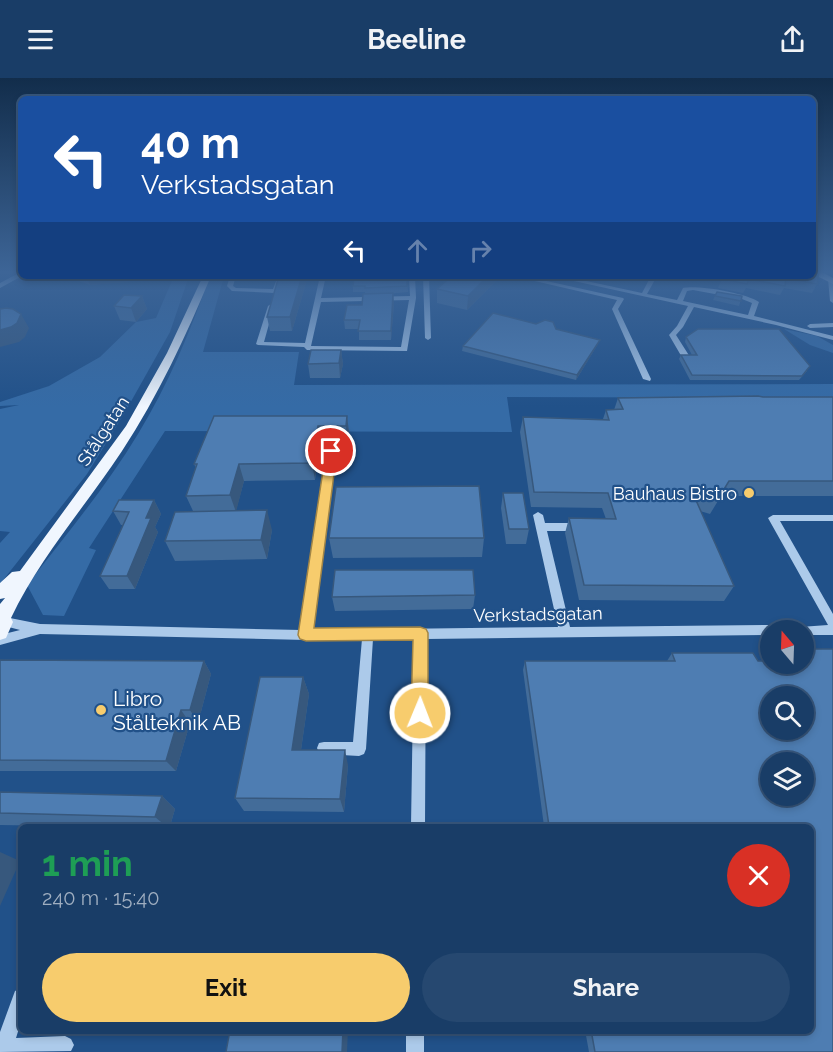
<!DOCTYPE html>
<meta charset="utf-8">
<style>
:root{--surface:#193d67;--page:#264870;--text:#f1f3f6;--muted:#9faec0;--line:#37567b;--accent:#f7cc6d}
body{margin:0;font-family:Raleway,sans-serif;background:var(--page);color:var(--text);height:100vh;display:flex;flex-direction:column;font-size:22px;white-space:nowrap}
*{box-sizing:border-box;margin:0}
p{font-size:20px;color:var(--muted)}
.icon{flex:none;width:33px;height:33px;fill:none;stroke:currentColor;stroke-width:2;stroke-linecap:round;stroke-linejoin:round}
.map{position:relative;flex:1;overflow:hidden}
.panel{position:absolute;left:18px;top:746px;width:796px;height:210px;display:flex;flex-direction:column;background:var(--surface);border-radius:9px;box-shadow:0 3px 9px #0003,0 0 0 2px var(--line)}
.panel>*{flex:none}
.top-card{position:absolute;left:18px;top:18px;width:798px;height:183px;border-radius:9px;box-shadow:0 3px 9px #0003,0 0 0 2px var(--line);background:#1a4fa0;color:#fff;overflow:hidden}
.needle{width:39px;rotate:341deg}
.fabs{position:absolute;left:760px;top:542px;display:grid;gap:12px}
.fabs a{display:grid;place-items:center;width:54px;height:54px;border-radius:50%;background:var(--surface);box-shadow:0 3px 9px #0003,0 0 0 2px var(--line);font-size:30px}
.pin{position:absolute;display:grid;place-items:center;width:51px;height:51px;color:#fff;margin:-26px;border:3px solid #fff;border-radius:50%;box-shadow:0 2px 6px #0007}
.me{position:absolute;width:66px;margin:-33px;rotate:1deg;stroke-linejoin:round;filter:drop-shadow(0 0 4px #0008)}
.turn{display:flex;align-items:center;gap:21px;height:126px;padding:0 24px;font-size:27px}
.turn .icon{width:78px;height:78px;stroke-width:2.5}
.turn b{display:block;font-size:42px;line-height:51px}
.lanes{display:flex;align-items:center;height:57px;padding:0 24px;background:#0003;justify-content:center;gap:30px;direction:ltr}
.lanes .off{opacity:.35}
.round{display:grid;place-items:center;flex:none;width:63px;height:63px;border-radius:32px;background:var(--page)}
.headline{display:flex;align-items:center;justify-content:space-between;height:102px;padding:0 24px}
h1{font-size:36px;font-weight:700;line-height:45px;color:#1e9e55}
.action{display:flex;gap:12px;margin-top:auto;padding:12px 24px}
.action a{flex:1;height:69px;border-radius:36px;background:var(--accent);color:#111;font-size:24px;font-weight:700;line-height:69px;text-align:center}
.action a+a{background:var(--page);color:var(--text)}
header{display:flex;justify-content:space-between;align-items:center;height:78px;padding:0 24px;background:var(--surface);font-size:27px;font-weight:700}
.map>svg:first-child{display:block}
.green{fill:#356ba6}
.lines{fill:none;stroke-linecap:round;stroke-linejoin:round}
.minor{fill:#accaea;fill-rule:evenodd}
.major{fill:#f0f6fe;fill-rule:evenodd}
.wall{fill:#436c99;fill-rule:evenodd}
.shaded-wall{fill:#37587d}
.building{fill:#4e7db2;stroke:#37587d;stroke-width:1.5;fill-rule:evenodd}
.route{fill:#f7cc6d;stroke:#a18547;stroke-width:1.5}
.poi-dot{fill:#f7cc6d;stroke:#215189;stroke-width:2}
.labels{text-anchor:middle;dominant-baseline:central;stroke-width:4.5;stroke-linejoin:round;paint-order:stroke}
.street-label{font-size:18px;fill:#fff;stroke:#215189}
.poi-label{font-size:18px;fill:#fff;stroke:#215189;text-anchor:end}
.near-poi-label{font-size:21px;fill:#fff;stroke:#215189;text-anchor:start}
</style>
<header><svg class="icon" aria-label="menu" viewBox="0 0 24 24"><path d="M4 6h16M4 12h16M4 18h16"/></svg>Beeline<svg class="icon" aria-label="share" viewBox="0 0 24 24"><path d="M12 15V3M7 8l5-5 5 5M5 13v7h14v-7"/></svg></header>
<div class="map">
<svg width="833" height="974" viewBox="0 0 833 974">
<rect width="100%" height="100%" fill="#215189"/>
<path class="green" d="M 174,198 L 189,198 L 170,254 L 124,336 L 87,396 L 0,506 L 0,465 L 10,454 L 0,453 L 0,331 L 19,327 L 0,328 L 0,324 L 49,308 L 100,279 L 136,244 L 156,240 Z
M 210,198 L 224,198 L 203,274 L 299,274 L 294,307 L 833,306 L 833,320 L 507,319 L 512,354 L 165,353 L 89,470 L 96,472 L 64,538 L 43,537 L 27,507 C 65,458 106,409 138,356 C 168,307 191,252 210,198 Z
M 784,251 L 817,258 L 833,267 L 833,275 L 810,267 Z"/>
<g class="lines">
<path class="minor" d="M 21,194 L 22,198 L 0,210 L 0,205 Z
M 230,198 L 236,198 L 233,208 L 236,210 L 273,211 L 278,198 L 284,198 L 278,213 L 275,215 L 232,213 L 227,208 Z
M 320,198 L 326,198 L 321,220 L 410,218 L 409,198 L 415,198 L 416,220 L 407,273 L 307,272 L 304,269 L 258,267 L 256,266 L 268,228 L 271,226 L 274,228 L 264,264 L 305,265 ZM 409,222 L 401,269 L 311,268 L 321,224 Z
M 423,198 L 429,198 L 431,260 L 428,262 L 425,260 Z
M 513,198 L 524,198 L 623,220 L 624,221 L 618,231 L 651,301 L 650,303 L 643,301 L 612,231 L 617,222 Z
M 551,198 L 563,198 L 642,215 L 651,198 L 657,198 L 647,216 L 677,222 L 683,210 C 699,207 745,215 759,224 L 754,238 L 833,258 L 833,262 L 776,247 L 694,229 L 683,249 L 676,257 L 690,279 L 686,281 L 683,281 L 669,257 L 677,248 L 688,228 ZM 693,212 L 742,221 L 752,225 L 748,237 L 683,223 L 687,213 Z
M 828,201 L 833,202 L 833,225 L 830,223 Z
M 833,245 L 833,249 L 810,250 L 807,248 L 810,246 Z
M 331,370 L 335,373 L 312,552 L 558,549 L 533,437 L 538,434 L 543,437 L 545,445 L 580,445 L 585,449 L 580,453 L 547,453 L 570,549 L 771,547 L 775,549 L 777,552 L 771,552 L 771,557 L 426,561 L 425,748 L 411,748 L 414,561 L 373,561 L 366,671 L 364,676 L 359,678 L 324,676 L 319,675 L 317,670 L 319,665 L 324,664 L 353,664 L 362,561 L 306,562 L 40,556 L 0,567 L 0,557 L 20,552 L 1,547 L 0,543 L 5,539 L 40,546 L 301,552 L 327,373 Z
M 773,437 L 833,437 L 833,443 L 780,443 L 833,536 L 833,557 L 804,557 L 804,552 L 798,552 L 800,549 L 828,547 L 768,440 Z
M 21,910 L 21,944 L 16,960 L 65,958 L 71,961 L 74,967 L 71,973 L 0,974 L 0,954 L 15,913 Z
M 406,952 L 424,952 L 424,974 L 406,974 Z"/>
<path class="major" d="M 813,193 L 820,193 L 833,200 L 833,206 L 813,196 Z
M 203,198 L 211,198 C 186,258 158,318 122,373 C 85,429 40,479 11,540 L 13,544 L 6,560 L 0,562 L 0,526 L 5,520 L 0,521 L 0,505 L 12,494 L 20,493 L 126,348 L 167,275 Z"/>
</g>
<path class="wall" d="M 74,198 L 134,198 L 133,202 L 126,204 L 90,207 L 76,202 Z
M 243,198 L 276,198 L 274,203 L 244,203 Z
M 308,198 L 292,253 L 270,253 L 267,239 Z
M 407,198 L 408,214 L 385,216 L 394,225 L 391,262 L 359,262 L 359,251 L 345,251 L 344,242 L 362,227 L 365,216 L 365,214 L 353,214 L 353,208 Z
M 440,198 L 501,198 L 467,232 L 437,225 L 437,211 L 449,200 Z
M 591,198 L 606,198 L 604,201 Z
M 723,198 L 813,198 L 817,206 L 812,215 L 784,210 L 780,217 L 746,210 L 743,215 L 718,210 Z
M 717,214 L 742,218 L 739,228 L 713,222 Z
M 142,218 L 147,231 L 136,244 L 120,242 L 114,228 Z
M 556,251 L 598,266 L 576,302 L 462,273 L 463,268 Z
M 686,259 L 807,293 L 799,302 L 690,302 L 679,281 L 681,277 L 692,277 L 685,264 Z
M 341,272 L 343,286 L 340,300 L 310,300 L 308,286 Z
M 833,319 L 833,418 L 721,418 L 710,436 L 700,433 L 734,508 L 724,523 L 579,522 L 565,455 L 569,440 L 606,441 L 602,430 L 531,429 L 520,354 L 523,339 L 603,341 L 606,332 L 614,332 L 618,320 Z
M 347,338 L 349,354 L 347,364 L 320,364 L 315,402 L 244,403 L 236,432 L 272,452 L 267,481 L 175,483 L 165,463 L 193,433 L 186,418 L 196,390 L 194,386 Z
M 503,415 L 529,451 L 526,466 L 506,466 L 501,430 Z
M 154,422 L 161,436 L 155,449 L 158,454 L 135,511 L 109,511 L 100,498 L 123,447 L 121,447 L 113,433 Z
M 329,460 L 484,460 L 482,479 L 333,480 Z
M 475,517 L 473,531 L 335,533 L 332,519 Z
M 804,571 L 833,571 L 833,974 L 589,974 L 585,952 L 812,952 L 812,748 L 544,748 L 523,592 L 525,583 L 667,583 L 672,575 L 753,575 L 758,583 L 771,583 L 771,585 L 804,585 ZM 771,618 L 804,618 L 804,651 L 771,651 ZM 771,684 L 804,684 L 804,717 L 771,717 Z
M 0,582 L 204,583 L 211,596 L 198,645 L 190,645 L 176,693 L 0,693 Z
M 303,599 L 309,616 L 301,672 L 348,687 L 344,734 L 244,733 L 235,720 Z
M 0,714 L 162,718 L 175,731 L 170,748 L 61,748 L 0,747 Z"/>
<path class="shaded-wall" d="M 86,198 L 134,198 L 133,202 L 126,204 L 90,207 Z
M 302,198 L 308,198 L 292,253 L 290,239 Z
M 488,198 L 501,198 L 467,232 L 468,218 Z
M 393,215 L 394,225 L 391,262 L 391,253 Z
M 142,218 L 147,231 L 136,244 L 131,230 Z
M 21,236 L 29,250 L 25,259 L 19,264 L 0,269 L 0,252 Z
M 600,262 L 598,266 L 576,302 L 577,297 Z
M 341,272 L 343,286 L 340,300 L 339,285 Z
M 347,338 L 349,354 L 347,364 L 346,348 Z
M 318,348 L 320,364 L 315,402 L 312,385 Z
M 239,386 L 244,403 L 236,434 L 230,417 Z
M 154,422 L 161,436 L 155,449 L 158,454 L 135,511 L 127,498 L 146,440 Z
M 267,432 L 272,452 L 267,481 L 261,462 Z
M 204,583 L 211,596 L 198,645 L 190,632 Z
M 303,599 L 309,616 L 299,686 L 292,672 Z
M 181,632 L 190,645 L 176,693 L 166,683 Z
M 345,672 L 348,687 L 344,734 L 340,721 Z
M 162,718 L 175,731 L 170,748 L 166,748 L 155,739 Z
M 0,774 L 20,783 L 0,828 Z
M 343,952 L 348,952 L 347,974 L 342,974 Z"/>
<path class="building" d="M 813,193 L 819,193 L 817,206 L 786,200 L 785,208 L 749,201 L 747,206 L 722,201 L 723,198 L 813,198 Z
M 279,198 L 302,198 L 290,239 L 267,239 Z
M 354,198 L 407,198 L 407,208 L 365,210 L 365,208 L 353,208 Z
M 452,198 L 488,198 L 468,218 L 437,211 Z
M 717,214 L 742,218 L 741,223 L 715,218 Z
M 393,215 L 391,253 L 358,253 L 360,242 L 344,242 L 347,227 L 362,227 L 363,216 Z
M 124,217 L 142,218 L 131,230 L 114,228 Z
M 6,230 L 13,231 L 21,236 L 17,245 L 11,249 L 0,252 L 0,231 Z
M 493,235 L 536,246 L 545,242 L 553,244 L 556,251 L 600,262 L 577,297 L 463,268 Z
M 698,251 L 779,251 L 810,288 L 802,298 L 692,297 L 681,277 L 697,277 L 686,259 Z
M 311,272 L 341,272 L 339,285 L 308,286 Z
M 758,318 L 763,319 L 833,319 L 833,403 L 729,403 L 718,421 L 691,411 L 734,508 L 584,507 L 569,440 L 616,441 L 608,415 L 534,414 L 523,339 L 609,342 L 606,332 L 623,331 L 618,320 Z
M 214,338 L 347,338 L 346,348 L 318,348 L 312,385 L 239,386 L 230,417 L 186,418 L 197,386 L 194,386 Z
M 479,408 L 484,460 L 329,460 L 336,409 Z
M 503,415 L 523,415 L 529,451 L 509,451 Z
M 119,422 L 154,422 L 146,440 L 151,440 L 127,498 L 100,498 L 129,434 L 113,433 Z
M 267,432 L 261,462 L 165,463 L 175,434 Z
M 335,492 L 473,492 L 475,517 L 332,519 Z
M 804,571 L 833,571 L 833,974 L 595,974 L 591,952 L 812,952 L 812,748 L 549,748 L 525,583 L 675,583 L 672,575 L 753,575 L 758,583 L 771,583 L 771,585 L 804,585 ZM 771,618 L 804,618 L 804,651 L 771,651 ZM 771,684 L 804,684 L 804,717 L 771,717 Z
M 0,582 L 204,583 L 190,632 L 181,632 L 166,683 L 0,682 Z
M 260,599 L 303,599 L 292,672 L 345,672 L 340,721 L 235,720 Z
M 0,714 L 162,718 L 155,739 L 0,735 Z
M 230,952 L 343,952 L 342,974 L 226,974 Z"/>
<linearGradient id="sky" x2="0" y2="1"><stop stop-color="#122d4b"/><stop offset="0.59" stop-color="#3d6597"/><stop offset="1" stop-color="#3d6597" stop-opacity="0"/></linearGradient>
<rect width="833" height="329" fill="url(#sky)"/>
<path class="route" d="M 331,370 L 337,373 L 314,550 L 420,549 L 426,551 L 428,555 L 428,635 L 425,641 L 420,643 L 414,641 L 411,635 L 413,562 L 306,563 L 300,561 L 298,557 L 326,373 Z"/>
<g class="poi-dot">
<circle cx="749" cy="415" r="6"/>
<circle cx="101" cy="632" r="6"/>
</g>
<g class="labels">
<g class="street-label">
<text transform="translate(103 353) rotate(-57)">Stålgatan</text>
<text transform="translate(538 536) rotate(-1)">Verkstadsgatan</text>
</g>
<g class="poi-label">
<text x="737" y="415">Bauhaus Bistro</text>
</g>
<g class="near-poi-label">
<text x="113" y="620">Libro<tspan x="113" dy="24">Stålteknik AB</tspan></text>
</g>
</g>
</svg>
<div class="fabs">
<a><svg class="needle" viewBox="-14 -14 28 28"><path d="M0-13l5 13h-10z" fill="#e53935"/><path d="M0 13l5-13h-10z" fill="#9faec0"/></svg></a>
<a><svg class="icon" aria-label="search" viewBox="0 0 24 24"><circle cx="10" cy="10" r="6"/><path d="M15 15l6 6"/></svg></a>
<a><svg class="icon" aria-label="layers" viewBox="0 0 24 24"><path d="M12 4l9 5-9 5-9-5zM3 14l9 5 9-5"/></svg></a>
</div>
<div class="pin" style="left:331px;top:373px;background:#d93025"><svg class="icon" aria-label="arrive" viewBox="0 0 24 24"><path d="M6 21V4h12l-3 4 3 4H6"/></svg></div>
<svg class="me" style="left:420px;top:635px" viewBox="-20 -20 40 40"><circle r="17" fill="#f7cc6d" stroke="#fff" stroke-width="3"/><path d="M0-11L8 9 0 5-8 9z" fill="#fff"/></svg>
<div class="top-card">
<div class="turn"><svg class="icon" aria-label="left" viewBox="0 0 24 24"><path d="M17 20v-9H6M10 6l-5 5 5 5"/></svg><div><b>40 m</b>Verkstadsgatan</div></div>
<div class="lanes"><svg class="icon" aria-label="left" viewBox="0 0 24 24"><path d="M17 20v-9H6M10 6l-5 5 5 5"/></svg><svg class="icon off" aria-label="ahead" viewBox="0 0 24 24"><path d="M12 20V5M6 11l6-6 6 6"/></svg><svg class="icon off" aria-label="right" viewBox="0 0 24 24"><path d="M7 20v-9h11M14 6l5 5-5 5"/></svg></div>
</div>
<section class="panel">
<div class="headline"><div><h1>1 min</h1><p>240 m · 15:40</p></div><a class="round" style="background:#d93025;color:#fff"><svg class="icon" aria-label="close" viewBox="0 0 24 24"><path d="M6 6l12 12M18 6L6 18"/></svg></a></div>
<div class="action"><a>Exit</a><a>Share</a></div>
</section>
</div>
